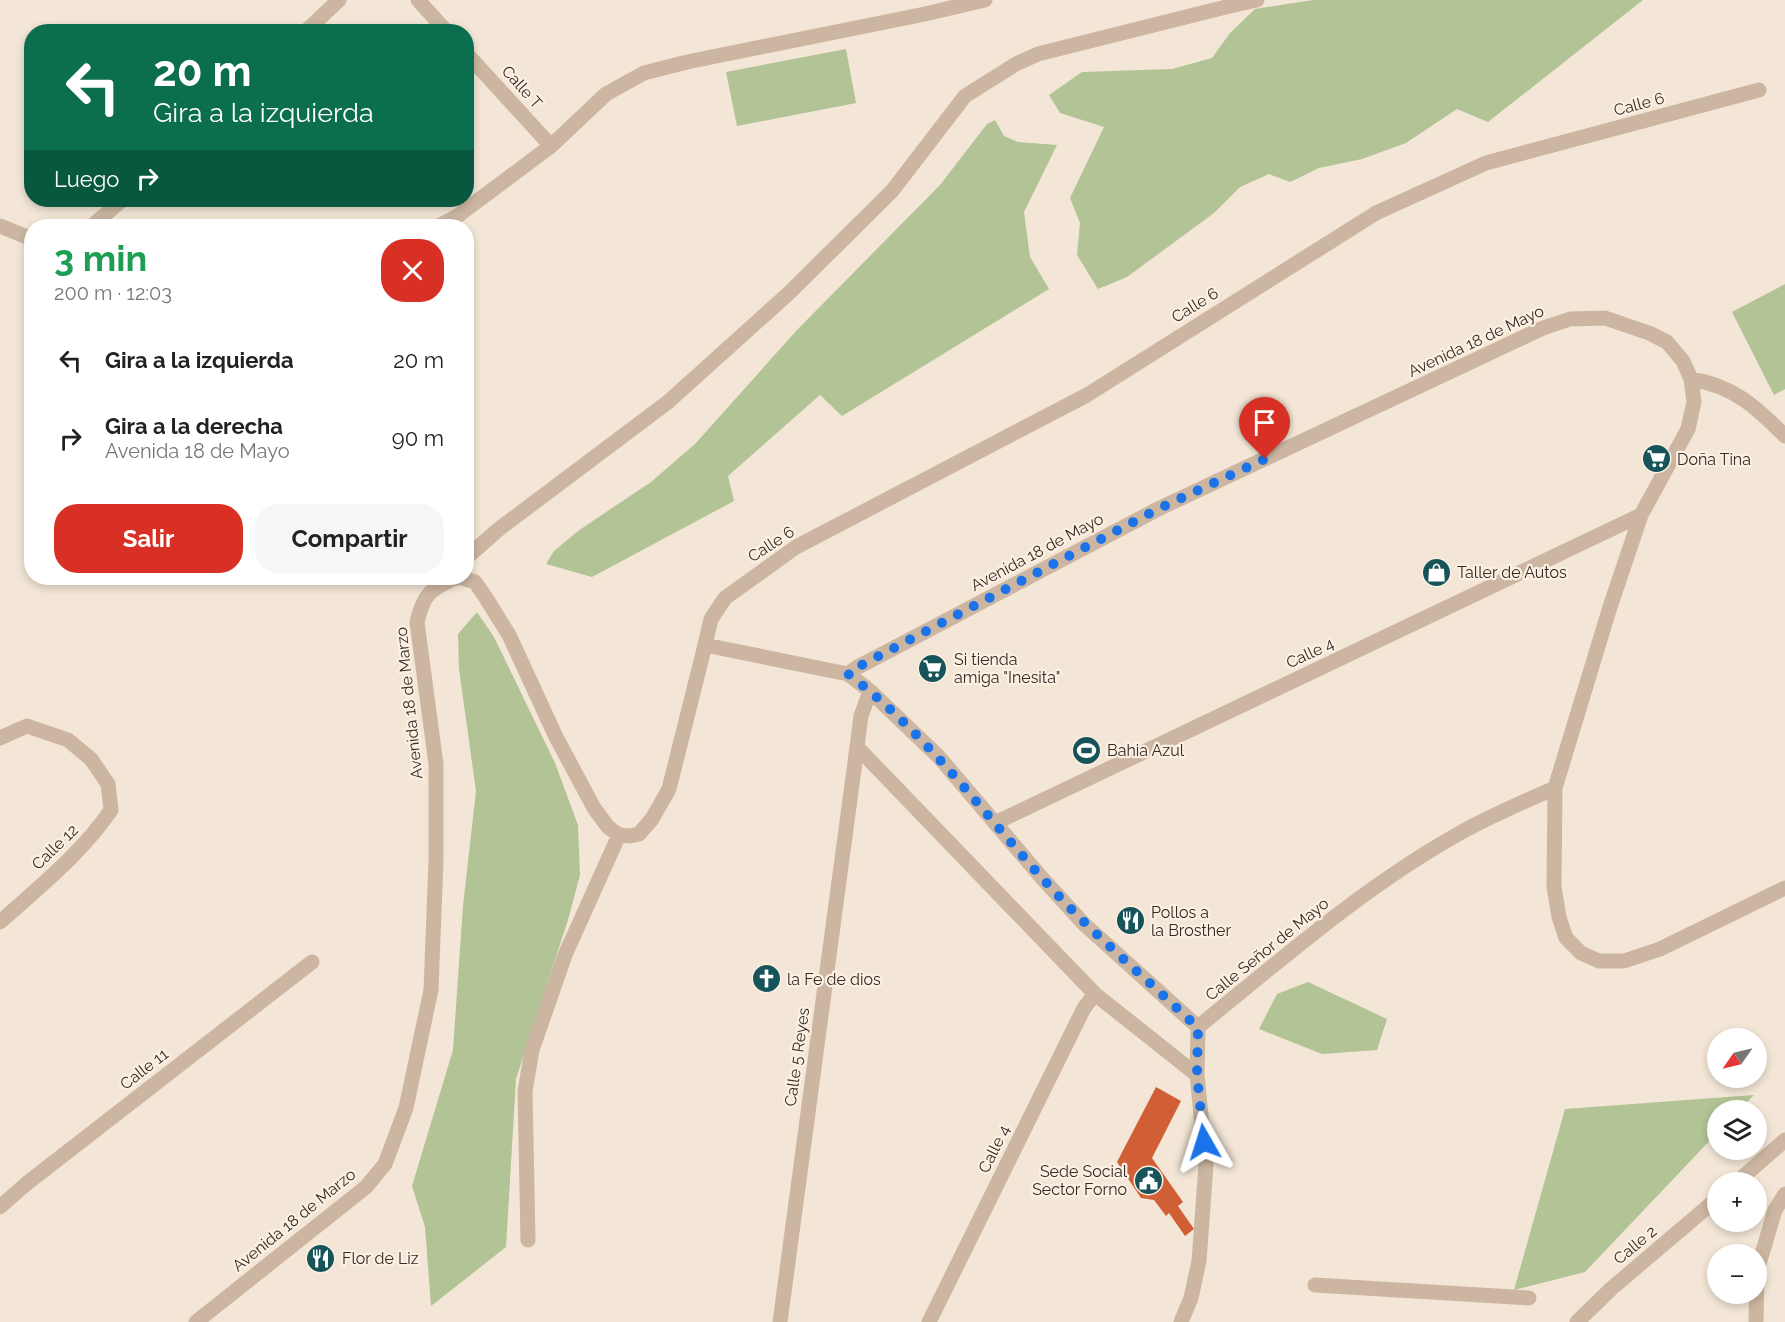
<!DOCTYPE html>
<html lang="es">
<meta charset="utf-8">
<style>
:root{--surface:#fff;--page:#f6f6f6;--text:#222;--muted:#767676;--accent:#d93025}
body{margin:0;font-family:Raleway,sans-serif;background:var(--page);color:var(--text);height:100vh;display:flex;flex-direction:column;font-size:22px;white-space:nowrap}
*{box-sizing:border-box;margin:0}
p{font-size:20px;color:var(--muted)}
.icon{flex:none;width:33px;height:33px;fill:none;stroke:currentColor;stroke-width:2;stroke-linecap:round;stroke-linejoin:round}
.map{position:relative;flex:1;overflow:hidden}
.drawer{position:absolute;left:24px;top:219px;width:450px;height:366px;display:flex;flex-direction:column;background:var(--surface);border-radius:24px;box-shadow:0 3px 9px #0003}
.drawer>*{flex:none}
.banner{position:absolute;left:24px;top:24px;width:450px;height:183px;border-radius:24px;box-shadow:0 3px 9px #0003;background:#0b6e4f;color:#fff;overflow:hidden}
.needle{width:39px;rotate:236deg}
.buttons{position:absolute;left:1707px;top:1028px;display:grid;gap:12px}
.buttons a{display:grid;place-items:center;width:60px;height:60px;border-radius:50%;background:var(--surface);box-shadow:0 3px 9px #0003;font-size:30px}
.pin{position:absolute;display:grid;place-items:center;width:51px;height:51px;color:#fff;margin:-62px -26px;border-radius:50% 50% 50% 0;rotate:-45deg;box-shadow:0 0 6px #0007}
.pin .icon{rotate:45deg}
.me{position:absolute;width:66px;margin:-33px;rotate:354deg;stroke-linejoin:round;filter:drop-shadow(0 0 4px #0008)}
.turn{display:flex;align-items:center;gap:21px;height:126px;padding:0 30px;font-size:27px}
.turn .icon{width:78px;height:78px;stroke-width:2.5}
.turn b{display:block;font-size:42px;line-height:51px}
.then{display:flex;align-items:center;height:57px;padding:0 30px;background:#0003;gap:12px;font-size:22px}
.round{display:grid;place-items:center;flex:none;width:63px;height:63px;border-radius:24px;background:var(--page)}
.overview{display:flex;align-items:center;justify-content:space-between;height:102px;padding:0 30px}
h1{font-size:36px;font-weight:700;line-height:45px;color:#1e9e55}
.primary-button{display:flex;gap:12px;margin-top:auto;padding:12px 30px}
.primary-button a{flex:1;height:69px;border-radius:24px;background:var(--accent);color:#fff;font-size:24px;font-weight:700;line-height:69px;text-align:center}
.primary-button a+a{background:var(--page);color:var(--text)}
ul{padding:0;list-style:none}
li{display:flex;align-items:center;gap:18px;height:78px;padding:0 30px}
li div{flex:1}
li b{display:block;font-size:22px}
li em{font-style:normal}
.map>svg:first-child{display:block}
.green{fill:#b2c395}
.building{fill:#d15f36}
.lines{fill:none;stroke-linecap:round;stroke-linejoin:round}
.pedestrian{stroke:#ccb6a1;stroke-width:15}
.minor{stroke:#ccb6a1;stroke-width:15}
.tertiary{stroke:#ccb6a1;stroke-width:15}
.route{stroke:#1a73e8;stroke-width:10;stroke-dasharray:0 18}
.labels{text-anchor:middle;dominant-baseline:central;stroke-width:4.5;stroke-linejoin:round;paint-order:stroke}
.street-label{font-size:16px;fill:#352a25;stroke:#fbf0e2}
.poi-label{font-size:16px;fill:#352a25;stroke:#fbf0e2;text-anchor:start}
</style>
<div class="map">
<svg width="1785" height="1322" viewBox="0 0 1785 1322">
<rect width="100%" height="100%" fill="#f3e6d6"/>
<path class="green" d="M 1313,0 L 1643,0 L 1488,122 L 1457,109 L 1406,143 L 1362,159 L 1319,168 L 1290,182 L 1269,174 L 1240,187 L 1214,213 L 1127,277 L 1098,289 L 1077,255 L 1080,223 L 1070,198 L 1104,127 L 1060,113 L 1049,95 L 1082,72 L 1172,69 L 1212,58 L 1230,33 L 1255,9 Z
M 846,49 L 856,103 L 737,126 L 726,72 Z
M 995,120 L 1004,136 L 1018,142 L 1057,145 L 1024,212 L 1030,257 L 1049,289 L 842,416 L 820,395 L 728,476 L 734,501 L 592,577 L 546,564 L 554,551 L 578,531 L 651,482 L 695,444 L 797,330 L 940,185 L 987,124 Z
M 1785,284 L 1785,389 L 1774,395 L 1732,312 Z
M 477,612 L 494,637 L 555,763 L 578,825 L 580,875 L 568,920 L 516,1079 L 506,1247 L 431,1306 L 425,1227 L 412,1186 L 453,1050 L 463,906 L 476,791 L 459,669 L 458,634 Z
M 1308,982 L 1387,1019 L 1377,1050 L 1322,1054 L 1259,1029 L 1277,994 Z
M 1754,1095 L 1740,1110 L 1718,1110 L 1717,1133 L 1585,1272 L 1514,1290 L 1565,1109 Z"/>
<path class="building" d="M 1156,1087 L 1181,1101 L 1152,1158 L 1183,1202 L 1178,1206 L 1194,1229 L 1185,1236 L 1169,1213 L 1166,1216 L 1154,1200 L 1141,1198 L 1117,1162 Z"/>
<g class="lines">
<path class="pedestrian" d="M 1315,1285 L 1529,1298
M 780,1322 L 857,747"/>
<path class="minor" d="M 418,0 L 447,32
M 1234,5 L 1257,0
M 305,32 L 339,0
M 466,53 L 551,146
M 0,226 L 32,239
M 92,226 L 122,200
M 439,226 L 456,217 L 551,146 L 606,94 L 644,73 L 687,62 L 925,14 L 985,0
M 1691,379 C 1734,386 1756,407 1785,436
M 455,578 L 462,578 L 475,582 L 486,598 L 509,635 L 556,737 L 594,808 L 608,827 L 619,835 L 630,836 L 639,834 L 652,819 L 669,789 L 705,645 L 848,674 L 870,691 L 939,757 L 1042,878 L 1084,924 L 1198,1027
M 705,645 L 711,619 L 725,598 L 796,547 L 1087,395 L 1376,213 L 1486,163 L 1759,90
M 848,674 L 856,668 L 1158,509 L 1543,328 L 1570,319 L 1605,318 L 1649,333 L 1667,342 L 1683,361 L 1691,379 L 1694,402 L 1688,429 L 1641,515 L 1610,607 L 1555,788 L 1554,887 L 1559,917 L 1566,938 L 1581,953 L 1599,961 L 1624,961 L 1660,949 L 1785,888
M 870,691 L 861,716 L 857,747 L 1095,994 L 1197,1075
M 0,738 L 27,726 L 68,740 L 91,759 L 108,784 L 111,810 C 81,854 39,887 0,922
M 995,823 L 1641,515
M 1737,1182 L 1785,1140
M 0,1207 L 26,1184 L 312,962
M 528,1240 L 525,1091 L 532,1050 L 565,955 L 619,835
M 929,1322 L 1084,1008 L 1095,994
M 1181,1322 L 1191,1298 L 1199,1261 L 1206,1165 L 1197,1075 L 1198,1027 C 1282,959 1365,886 1460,833 C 1490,816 1523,802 1555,788
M 1577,1322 L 1612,1288 L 1718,1198
M 1756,1322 L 1757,1271 L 1775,1210 L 1785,1194"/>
<path class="tertiary" d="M 466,558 L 499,529 L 668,402 L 789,293 L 892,191 L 965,96 L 1016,64 L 1038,54 L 1234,5 L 1229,0
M 196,1322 L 366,1187 L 385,1164 L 406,1108 L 431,990 L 436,860 L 436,764 L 417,622 C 424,593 430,590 455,578"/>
</g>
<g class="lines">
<path class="route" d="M 1204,1142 L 1197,1075 L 1198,1028 C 1146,978 1091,933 1043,879 C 980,809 924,731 848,674 L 856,668 L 1158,509 L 1265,459"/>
</g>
<defs>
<symbol id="supermarket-disc" viewBox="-11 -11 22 22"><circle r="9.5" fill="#17545a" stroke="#fbf0e2"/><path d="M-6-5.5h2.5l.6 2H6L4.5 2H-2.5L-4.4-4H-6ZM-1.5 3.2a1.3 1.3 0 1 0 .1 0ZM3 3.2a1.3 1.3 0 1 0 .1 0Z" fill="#fff"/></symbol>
<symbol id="shop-disc" viewBox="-11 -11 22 22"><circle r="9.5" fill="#17545a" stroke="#fbf0e2"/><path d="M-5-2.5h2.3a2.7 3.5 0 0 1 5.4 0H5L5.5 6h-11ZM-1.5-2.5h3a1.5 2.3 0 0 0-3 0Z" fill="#fff"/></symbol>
<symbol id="stadium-disc" viewBox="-11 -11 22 22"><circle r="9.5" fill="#17545a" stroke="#fbf0e2"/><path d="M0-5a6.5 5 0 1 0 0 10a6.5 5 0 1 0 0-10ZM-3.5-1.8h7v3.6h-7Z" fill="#fff"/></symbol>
<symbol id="restaurant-disc" viewBox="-11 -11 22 22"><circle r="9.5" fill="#17545a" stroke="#fbf0e2"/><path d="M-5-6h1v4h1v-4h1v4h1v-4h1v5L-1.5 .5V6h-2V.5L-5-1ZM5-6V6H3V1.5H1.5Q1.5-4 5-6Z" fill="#fff"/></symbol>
<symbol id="church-disc" viewBox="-11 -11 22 22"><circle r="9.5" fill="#17545a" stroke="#fbf0e2"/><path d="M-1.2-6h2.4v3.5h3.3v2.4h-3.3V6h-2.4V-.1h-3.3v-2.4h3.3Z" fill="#fff"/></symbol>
<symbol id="civic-disc" viewBox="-11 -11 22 22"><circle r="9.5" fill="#17545a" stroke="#fbf0e2"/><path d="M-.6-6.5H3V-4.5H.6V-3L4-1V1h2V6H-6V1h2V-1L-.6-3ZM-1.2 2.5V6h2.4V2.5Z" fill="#fff"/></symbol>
</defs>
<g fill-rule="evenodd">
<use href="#supermarket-disc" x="1640" y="442" width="33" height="33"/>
<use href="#shop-disc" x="1420" y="556" width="33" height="33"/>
<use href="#supermarket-disc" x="916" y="652" width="33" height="33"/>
<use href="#stadium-disc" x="1070" y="734" width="33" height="33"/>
<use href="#restaurant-disc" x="1114" y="904" width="33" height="33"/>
<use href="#church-disc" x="750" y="962" width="33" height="33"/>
<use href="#civic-disc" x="1132" y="1164" width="33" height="33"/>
<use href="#restaurant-disc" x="304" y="1242" width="33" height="33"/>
</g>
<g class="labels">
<g class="street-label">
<text transform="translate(522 87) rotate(48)">Calle T</text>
<text transform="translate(1639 104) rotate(-15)">Calle 6</text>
<text transform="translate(1195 305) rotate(-32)">Calle 6</text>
<text transform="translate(1476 341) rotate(-25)">Avenida 18 de Mayo</text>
<text transform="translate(771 544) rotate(-33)">Calle 6</text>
<text transform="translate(1037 552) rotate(-28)">Avenida 18 de Mayo</text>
<text transform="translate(1310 653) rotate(-25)">Calle 4</text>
<text transform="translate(409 703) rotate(-96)">Avenida 18 de Marzo</text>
<text transform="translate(55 847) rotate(-44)">Calle 12</text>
<text transform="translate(1267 949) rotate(-39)">Calle Señor de Mayo</text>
<text transform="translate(797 1057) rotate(-82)">Calle 5 Reyes</text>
<text transform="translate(144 1069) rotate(-38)">Calle 11</text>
<text transform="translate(994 1149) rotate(-64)">Calle 4</text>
<text transform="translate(294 1220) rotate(-39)">Avenida 18 de Marzo</text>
<text transform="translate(1635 1245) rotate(-40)">Calle 2</text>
</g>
<g class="poi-label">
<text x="1677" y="459">Doña Tina</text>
<text x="1457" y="572">Taller de Autos</text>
<text x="954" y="659">Si tienda<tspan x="954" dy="18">amiga "Inesita"</tspan></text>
<text x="1107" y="750">Bahia Azul</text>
<text x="1151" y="912">Pollos a<tspan x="1151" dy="18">la Brosther</tspan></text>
<text x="787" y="979">la Fe de dios</text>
<text x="1127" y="1171" text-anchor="end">Sede Social<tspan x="1127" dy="18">Sector Forno</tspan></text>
<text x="342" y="1258">Flor de Liz</text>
</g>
</g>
</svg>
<div class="buttons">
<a><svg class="needle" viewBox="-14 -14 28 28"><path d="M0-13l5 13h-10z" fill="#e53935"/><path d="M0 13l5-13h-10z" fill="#767676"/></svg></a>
<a><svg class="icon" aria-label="layers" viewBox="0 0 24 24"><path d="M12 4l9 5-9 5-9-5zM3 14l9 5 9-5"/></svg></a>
<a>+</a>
<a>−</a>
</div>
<div class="pin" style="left:1265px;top:459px;background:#d93025"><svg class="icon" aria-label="arrive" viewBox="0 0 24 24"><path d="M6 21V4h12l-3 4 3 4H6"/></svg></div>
<svg class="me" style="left:1204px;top:1142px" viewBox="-20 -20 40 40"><path d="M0-17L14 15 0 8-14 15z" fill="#1a73e8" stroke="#fff" stroke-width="4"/></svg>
<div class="banner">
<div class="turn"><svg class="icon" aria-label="left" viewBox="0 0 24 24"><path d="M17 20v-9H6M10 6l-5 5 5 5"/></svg><div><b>20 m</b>Gira a la izquierda</div></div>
<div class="then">Luego<svg class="icon" aria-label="right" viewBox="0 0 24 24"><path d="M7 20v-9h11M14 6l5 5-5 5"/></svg></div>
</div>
<section class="drawer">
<div class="overview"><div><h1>3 min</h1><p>200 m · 12:03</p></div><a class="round" style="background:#d93025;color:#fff"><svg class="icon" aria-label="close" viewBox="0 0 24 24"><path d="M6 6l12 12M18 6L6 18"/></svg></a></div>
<ul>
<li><svg class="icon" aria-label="left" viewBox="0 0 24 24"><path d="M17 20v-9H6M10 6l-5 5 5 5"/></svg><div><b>Gira a la izquierda</b></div><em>20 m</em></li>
<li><svg class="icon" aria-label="right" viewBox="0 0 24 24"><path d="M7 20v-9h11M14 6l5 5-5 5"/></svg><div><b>Gira a la derecha</b><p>Avenida 18 de Mayo</p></div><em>90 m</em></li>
</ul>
<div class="primary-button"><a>Salir</a><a>Compartir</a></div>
</section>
</div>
